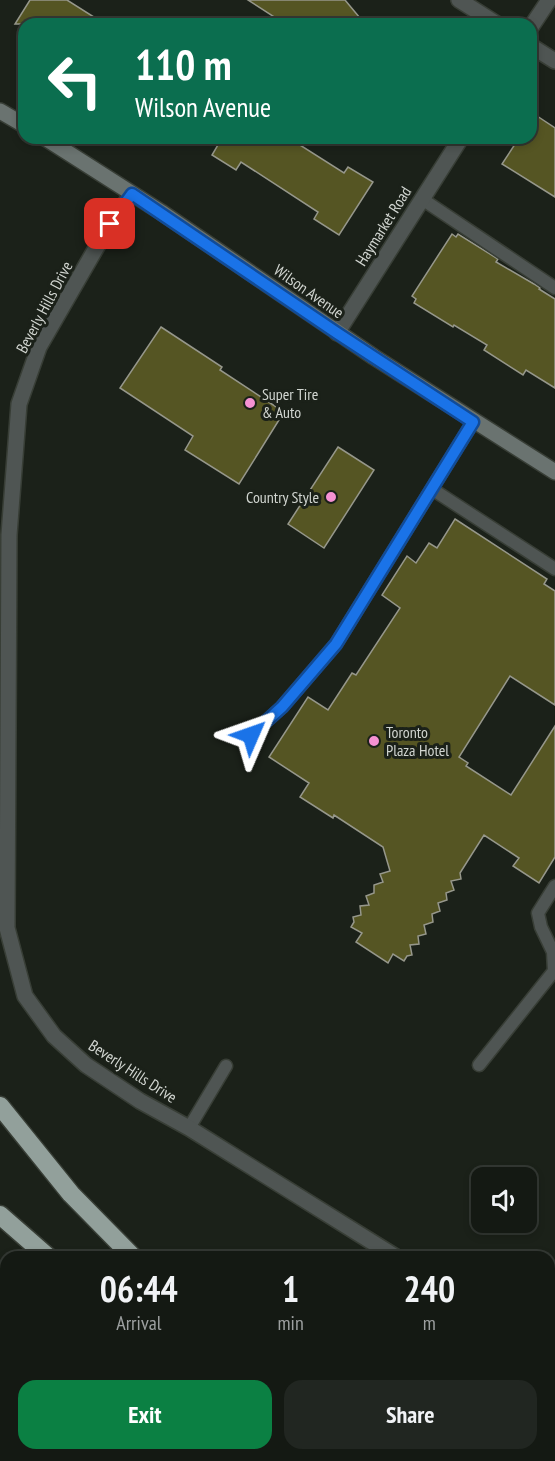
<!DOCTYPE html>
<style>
:root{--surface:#141913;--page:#212621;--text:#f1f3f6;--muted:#9da0a0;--line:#333833;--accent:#0b8043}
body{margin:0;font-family:"PT Sans Narrow",sans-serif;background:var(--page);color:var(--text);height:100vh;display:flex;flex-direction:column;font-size:22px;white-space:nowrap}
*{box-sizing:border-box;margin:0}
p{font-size:20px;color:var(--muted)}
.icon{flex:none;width:33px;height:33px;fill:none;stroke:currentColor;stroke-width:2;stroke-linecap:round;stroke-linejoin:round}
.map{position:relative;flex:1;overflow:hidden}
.drawer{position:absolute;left:0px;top:1251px;width:555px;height:210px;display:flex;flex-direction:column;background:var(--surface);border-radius:18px 18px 0 0;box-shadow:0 3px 9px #0003,0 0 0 2px var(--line)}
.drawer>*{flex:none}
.hud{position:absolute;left:18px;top:18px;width:519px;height:126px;border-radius:18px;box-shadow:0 3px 9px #0003,0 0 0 2px var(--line);background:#0b6e4f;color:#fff;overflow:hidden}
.tools{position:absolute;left:471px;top:1167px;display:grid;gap:12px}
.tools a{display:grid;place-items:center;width:66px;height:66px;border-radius:12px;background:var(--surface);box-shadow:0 3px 9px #0003,0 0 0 2px var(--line);font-size:30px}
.pin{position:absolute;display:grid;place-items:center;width:51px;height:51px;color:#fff;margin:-26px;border-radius:12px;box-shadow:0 3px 9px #0006}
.me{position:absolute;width:66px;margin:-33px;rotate:47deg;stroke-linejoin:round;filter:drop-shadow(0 0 4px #0008)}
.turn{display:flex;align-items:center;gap:21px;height:126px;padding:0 18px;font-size:27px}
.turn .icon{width:78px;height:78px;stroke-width:2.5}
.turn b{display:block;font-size:42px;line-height:51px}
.eta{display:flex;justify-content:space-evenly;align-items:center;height:102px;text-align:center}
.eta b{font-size:36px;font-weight:600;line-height:42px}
.button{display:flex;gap:12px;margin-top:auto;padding:12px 18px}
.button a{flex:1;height:69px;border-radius:18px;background:var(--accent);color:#fff;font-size:24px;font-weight:600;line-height:69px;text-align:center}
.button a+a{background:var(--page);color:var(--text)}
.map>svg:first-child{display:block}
.building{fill:#555523;stroke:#96978b;stroke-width:1.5}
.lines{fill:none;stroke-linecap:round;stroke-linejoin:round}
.lane-casing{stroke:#383e36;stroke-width:15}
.street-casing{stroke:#383e36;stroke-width:18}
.secondary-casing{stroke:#383e36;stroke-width:18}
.highway-casing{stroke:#383e36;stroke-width:21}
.lane{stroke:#4f5553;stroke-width:12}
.street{stroke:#4f5553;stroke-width:15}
.secondary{stroke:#6a7370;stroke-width:15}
.highway{stroke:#92a09b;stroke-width:18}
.route-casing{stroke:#114b97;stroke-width:15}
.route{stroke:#1a73e8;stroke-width:10}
.poi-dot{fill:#f591d2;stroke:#1b2119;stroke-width:2}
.labels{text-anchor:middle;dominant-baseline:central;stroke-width:6;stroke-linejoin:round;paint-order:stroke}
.street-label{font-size:16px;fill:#d1d5d0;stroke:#1b2119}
.poi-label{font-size:16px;fill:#d1d5d0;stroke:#1b2119;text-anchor:start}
</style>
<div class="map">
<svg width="555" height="1461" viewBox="0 0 555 1461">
<rect width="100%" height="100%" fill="#1b2119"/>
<path class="building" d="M 30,0 L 67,0 L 105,24 L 15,24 Z
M 248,0 L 345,0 L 365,24 L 285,24 Z
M 531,112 L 555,128 L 555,197 L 502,164 L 519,138 L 531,138 Z
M 222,138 L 289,138 L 344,173 L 348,167 L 373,182 L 339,235 L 314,219 L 318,212 L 241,162 L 236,170 L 212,155 Z
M 452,234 L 456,237 L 458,234 L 498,259 L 496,262 L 534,284 L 540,288 L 539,289 L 555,299 L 555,388 L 526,370 L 523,375 L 484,350 L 487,345 L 454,325 L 453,327 L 414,303 L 416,299 L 412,296 Z
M 161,327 L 222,367 L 220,370 L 284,412 L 239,484 L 185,450 L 193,436 L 120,388 Z
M 338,447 L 374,470 L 324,548 L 288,524 Z
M 455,519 L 547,579 L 544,584 L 555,591 L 555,705 L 510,676 L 459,757 L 468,763 L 466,766 L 511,795 L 555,726 L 555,857 L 539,883 L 513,866 L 519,858 L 484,835 L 460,873 L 461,879 L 451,881 L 454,890 L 446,893 L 447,900 L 438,903 L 440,911 L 432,914 L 433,922 L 424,925 L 426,934 L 418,936 L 419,944 L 410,945 L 412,955 L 407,956 L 404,961 L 393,954 L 388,963 L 356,942 L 362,933 L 351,927 L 354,922 L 353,917 L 361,915 L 360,906 L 369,905 L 366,896 L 374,893 L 374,885 L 383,882 L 380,874 L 390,871 L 383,847 L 334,815 L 333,818 L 300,797 L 309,783 L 269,757 L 308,697 L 328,710 L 352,673 L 356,675 L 400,608 L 382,595 L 407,556 L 416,563 L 429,543 L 437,548 Z"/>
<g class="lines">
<defs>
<path id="lane" d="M 422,199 L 555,288
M 432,489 L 555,569
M 251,735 L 282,707 L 336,644 L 473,422
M 479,1065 L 554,971 L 553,952 L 541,927 L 538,913 L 555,886
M 189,1128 L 226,1066"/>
<path id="street" d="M 459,0 L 497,24
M 531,27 L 549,0
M 531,46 L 555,61
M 132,194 L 110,224 L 39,347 L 19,404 L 9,535 L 7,928 L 25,996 L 54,1036 L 86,1065 L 140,1101 L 189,1128 L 396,1257
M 337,333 L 461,138
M 549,1351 L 555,1354"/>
<path id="secondary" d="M 0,111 L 24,125
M 45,138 L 161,212 L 374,357 L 555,472"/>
<path id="highway" d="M 0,1106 L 71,1194 L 133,1257
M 0,1215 L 48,1257
M 0,1314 L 6,1319
M 0,1386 L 6,1392
M 78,1455 L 85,1461
M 157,1455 L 164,1461
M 271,1455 L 278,1461
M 325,1455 L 330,1461"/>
</defs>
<use href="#lane" class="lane-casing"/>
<use href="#street" class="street-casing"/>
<use href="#secondary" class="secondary-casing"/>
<use href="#highway" class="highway-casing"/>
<use href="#lane" class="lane"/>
<use href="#street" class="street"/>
<use href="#secondary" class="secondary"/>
<use href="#highway" class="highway"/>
</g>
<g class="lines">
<defs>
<path id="route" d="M 110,224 L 132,194 L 337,333 L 473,422 L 336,644 L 282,707 L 251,735"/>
</defs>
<use href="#route" class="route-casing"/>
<use href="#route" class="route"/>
</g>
<g class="poi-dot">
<circle cx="250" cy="403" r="6"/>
<circle cx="331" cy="497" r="6"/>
<circle cx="374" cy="741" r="6"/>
</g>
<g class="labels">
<g class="street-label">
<text transform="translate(383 226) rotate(-58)">Haymarket Road</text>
<text transform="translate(309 291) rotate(35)">Wilson Avenue</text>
<text transform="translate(44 307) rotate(-62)">Beverly Hills Drive</text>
<text transform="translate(133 1071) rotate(33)">Beverly Hills Drive</text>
</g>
<g class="poi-label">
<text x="262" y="394">Super Tire<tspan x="262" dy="18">&amp; Auto</tspan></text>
<text x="319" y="497" text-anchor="end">Country Style</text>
<text x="386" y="732">Toronto<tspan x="386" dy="18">Plaza Hotel</tspan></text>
</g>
</g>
</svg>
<div class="tools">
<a><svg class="icon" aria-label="sound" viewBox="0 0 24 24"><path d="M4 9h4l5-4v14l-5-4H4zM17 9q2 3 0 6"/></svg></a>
</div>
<div class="pin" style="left:110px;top:224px;background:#d93025"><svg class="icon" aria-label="arrive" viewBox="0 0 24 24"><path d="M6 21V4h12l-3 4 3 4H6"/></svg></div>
<svg class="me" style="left:251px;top:735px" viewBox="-20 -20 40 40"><path d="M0-17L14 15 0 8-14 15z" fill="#1a73e8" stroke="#fff" stroke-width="4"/></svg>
<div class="hud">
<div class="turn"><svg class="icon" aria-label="left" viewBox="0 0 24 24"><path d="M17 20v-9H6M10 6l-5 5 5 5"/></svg><div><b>110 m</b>Wilson Avenue</div></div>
</div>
<section class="drawer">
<div class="eta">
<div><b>06:44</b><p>Arrival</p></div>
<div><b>1</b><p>min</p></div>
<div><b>240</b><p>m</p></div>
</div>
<div class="button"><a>Exit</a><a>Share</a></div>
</section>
</div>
